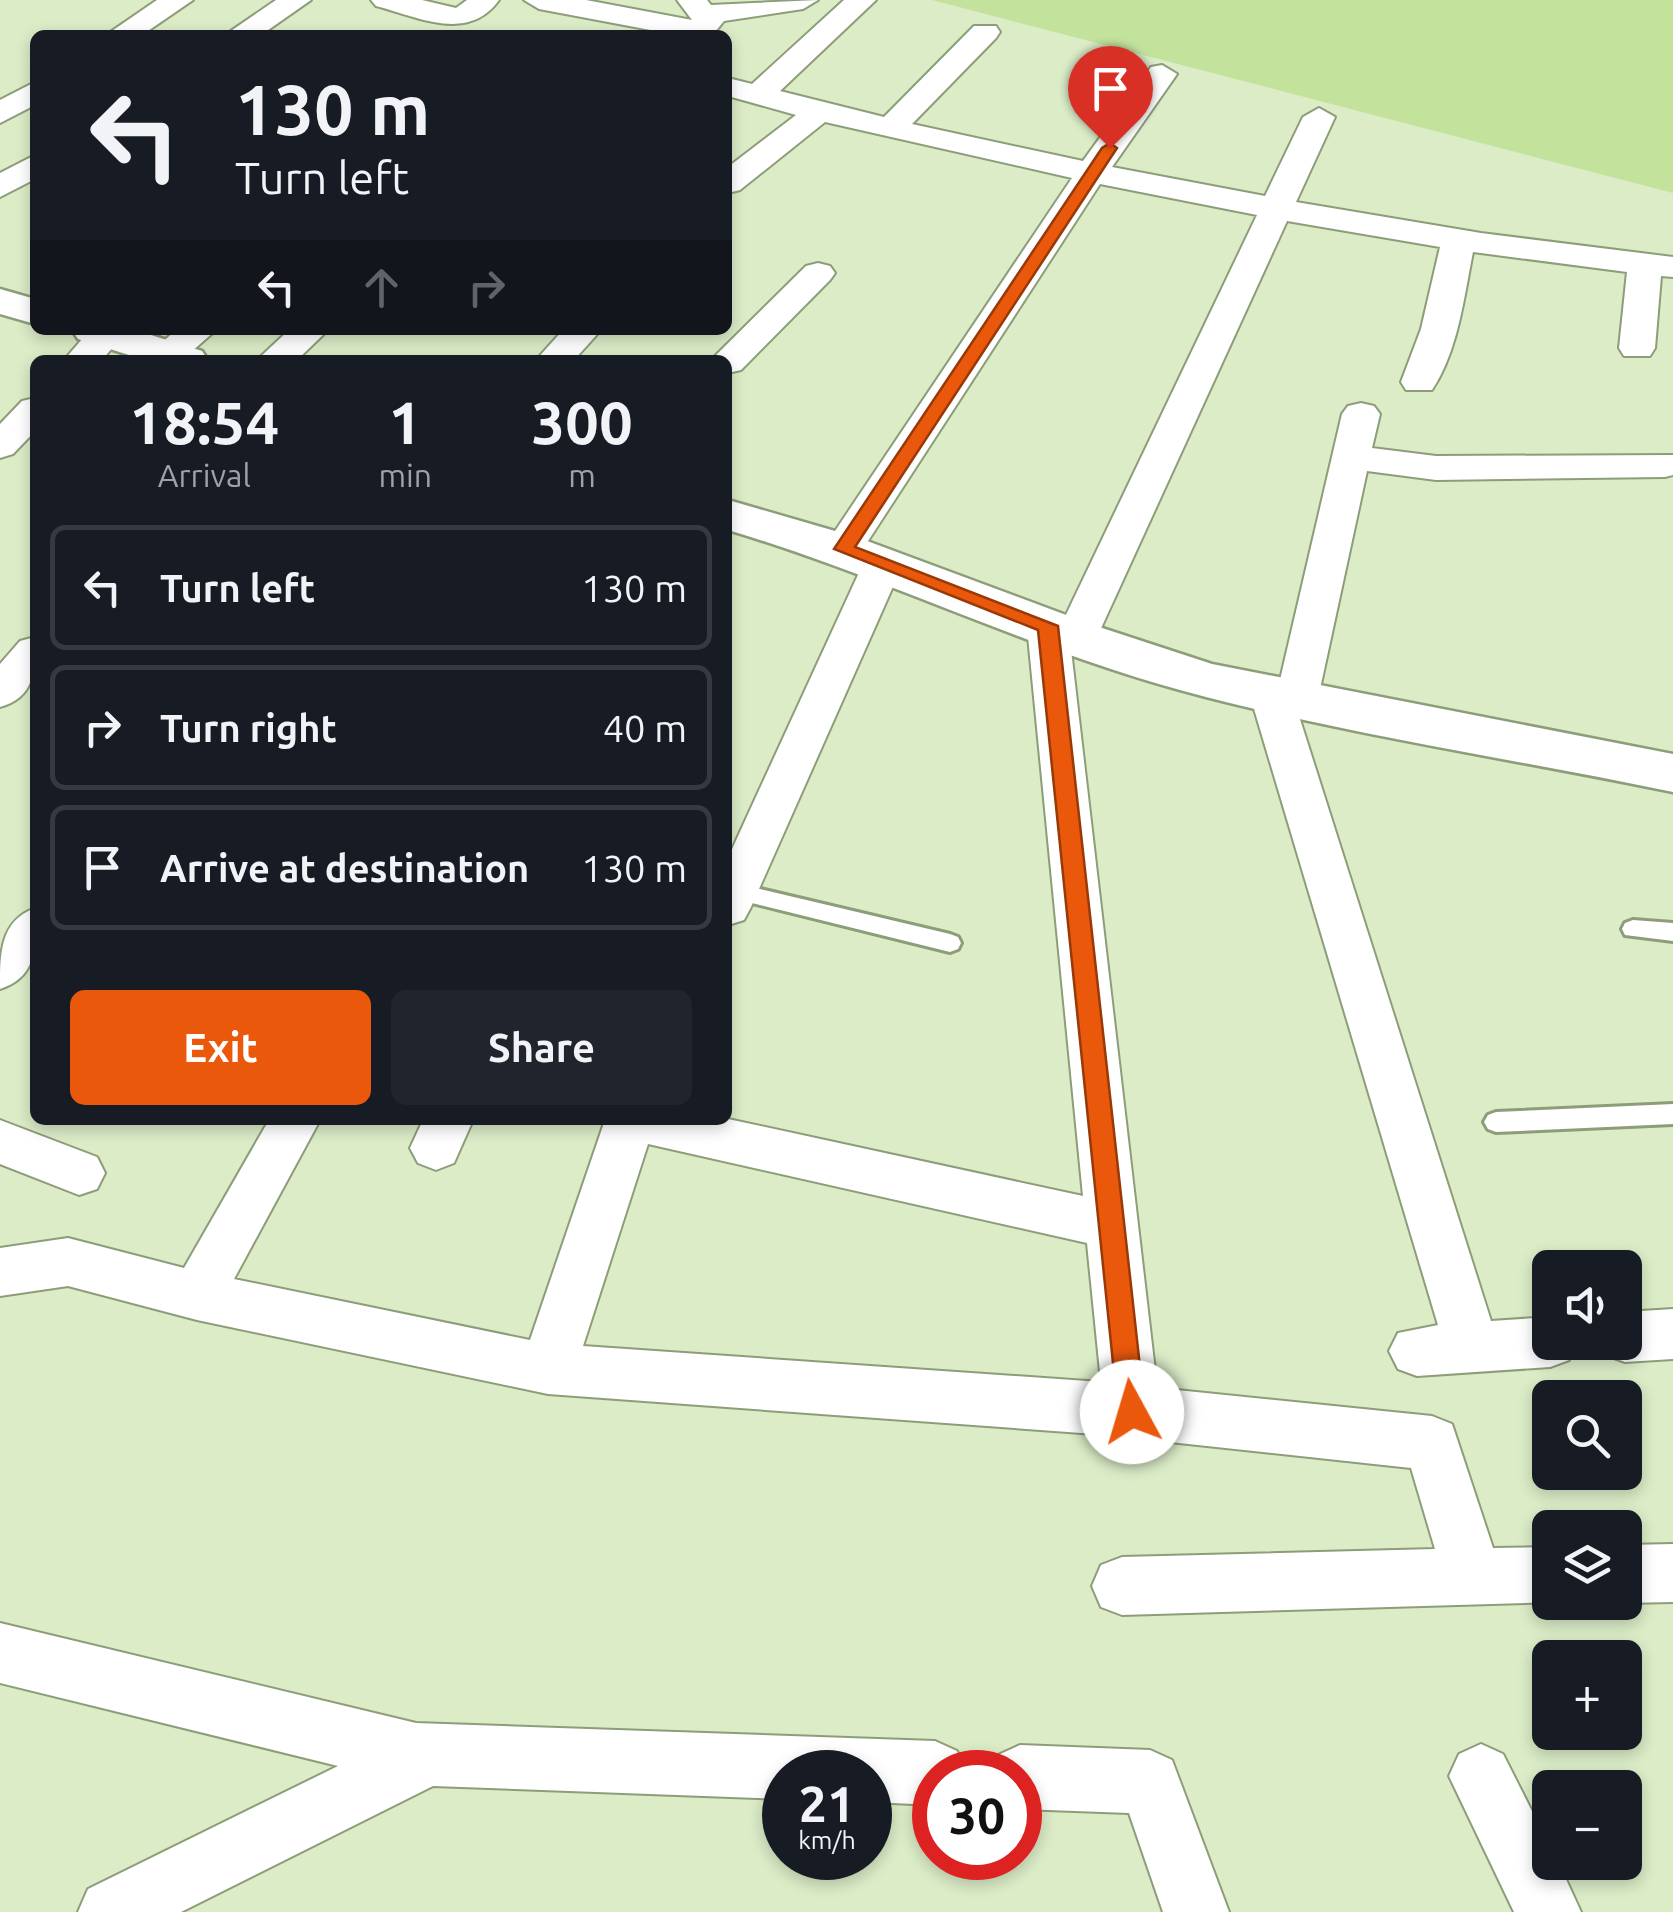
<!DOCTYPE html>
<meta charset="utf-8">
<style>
:root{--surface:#171b24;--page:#20242c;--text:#f1f3f6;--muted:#9ea1a6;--line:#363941;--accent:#ea580c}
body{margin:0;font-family:Ubuntu,sans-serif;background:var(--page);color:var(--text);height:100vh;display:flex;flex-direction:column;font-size:38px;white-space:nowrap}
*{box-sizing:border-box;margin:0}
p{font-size:32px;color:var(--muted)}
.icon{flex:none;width:55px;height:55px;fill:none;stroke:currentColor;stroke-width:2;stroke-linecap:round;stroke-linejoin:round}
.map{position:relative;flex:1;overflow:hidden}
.panel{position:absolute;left:30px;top:355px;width:702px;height:770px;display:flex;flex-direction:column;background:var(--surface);border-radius:15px;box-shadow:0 5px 15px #0003}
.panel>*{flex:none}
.hud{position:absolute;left:30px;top:30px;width:702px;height:305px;border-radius:15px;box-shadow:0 5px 15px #0003;background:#171b24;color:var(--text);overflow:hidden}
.controls{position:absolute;left:1532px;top:1250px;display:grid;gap:20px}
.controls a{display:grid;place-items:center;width:110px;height:110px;border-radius:15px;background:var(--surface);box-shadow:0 5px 15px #0003;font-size:50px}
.speed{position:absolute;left:762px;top:1750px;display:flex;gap:20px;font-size:50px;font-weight:700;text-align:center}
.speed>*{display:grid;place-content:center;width:130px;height:130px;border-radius:50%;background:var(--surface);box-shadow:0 5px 15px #0003;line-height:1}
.speed small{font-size:25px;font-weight:400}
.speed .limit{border:15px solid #d22;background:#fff;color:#111}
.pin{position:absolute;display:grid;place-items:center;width:85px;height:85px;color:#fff;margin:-102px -42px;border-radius:50% 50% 50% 0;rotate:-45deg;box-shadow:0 0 10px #0007}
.pin .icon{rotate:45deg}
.me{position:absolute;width:110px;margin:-55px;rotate:354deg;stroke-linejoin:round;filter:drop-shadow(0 0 8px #0008)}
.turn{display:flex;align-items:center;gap:35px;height:210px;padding:0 40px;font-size:45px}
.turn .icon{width:130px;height:130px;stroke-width:2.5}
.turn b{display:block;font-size:70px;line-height:85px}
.lanes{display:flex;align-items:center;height:95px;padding:0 40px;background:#0003;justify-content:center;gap:50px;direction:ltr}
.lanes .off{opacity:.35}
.eta{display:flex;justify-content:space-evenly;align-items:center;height:170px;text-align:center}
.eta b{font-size:60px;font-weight:700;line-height:70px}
.cta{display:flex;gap:20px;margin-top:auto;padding:20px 40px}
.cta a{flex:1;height:115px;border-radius:15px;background:var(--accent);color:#fff;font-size:40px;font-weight:700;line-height:115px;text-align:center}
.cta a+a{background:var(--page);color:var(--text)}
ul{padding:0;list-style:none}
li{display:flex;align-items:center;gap:30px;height:125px;margin:0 20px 15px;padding:0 20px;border:5px solid var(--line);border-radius:15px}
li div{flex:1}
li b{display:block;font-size:38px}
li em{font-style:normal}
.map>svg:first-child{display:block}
.green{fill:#c3e39d}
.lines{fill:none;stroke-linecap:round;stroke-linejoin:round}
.lane-casing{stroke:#8d9d7a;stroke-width:6}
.street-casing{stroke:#8d9d7a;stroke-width:4}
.secondary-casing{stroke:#8d9d7a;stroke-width:5}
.lane{fill:#fff;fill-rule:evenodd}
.street{fill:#fff;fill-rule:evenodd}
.secondary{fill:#fff;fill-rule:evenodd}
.route{fill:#ea580c;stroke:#983908;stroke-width:2.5}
</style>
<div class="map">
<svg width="1673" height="1912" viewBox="0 0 1673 1912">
<rect width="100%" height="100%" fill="#dbecc7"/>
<path class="green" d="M 932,0 L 1673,0 L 1673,193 Z"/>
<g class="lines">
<defs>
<path id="lane" d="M 735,883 L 950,934 L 958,937 L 961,943 L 958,949 L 950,952 L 728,897 L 728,885 Z
M 1633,920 L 1673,923 L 1673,941 L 1625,935 L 1622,929 L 1625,923 Z
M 1673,1104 L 1673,1124 L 1496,1132 L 1488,1129 L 1484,1122 L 1488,1115 L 1496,1112 Z"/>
<path id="street" d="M 157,0 L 193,0 L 142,35 L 106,35 Z
M 276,0 L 311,0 L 261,35 L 225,35 Z
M 371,0 L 422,0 L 456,8 L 467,0 L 499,0 C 468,43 418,17 376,6 Z
M 524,0 L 586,0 L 692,20 L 677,0 L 707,0 L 711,5 L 818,0 L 803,9 L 724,21 L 715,32 L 704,35 L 677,35 L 539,9 Z
M 844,0 L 876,0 L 780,91 L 884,117 L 974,26 L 996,26 L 1000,32 L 996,38 L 912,124 L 1083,161 L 1151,67 L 1162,65 L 1177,74 L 1112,167 L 1265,196 L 1303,117 L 1319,108 L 1335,117 L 1296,202 L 1481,233 L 1673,257 L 1673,277 L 1661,276 L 1655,348 L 1650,356 L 1624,356 L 1619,348 L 1627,272 L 1473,252 C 1464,297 1458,351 1432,390 L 1406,390 L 1401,382 L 1421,329 L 1440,247 L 1287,221 L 1097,637 L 1091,647 L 1071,650 L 1157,1388 L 1432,1416 L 1452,1424 L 1493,1548 L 1550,1547 L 1550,1602 L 1557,1602 L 1122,1615 L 1101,1607 L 1092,1586 L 1101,1565 L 1122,1557 L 1435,1549 L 1411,1468 L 1095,1434 L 548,1394 L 197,1320 L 68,1286 L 0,1296 L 0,1248 L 68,1238 L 184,1268 L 269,1120 L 320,1120 L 234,1279 L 530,1340 L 605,1120 L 728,1119 L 1083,1196 L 1027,626 L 1033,616 L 1048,612 L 1064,619 L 1257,215 L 1100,184 L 857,558 L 843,562 L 829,558 L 823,549 L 829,540 L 1072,178 L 825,122 L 740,190 L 728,193 L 728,167 L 796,115 L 728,96 L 728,78 L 752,84 ZM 648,1144 L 1087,1243 L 1101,1382 L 583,1346 Z
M 35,82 L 35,105 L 0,123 L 0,100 Z
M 35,155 L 35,179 L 0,197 L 0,173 Z
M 818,263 L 830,266 L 835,273 L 830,280 L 741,370 L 728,373 L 728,360 L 711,360 L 806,266 Z
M 90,330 L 121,330 L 124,334 L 102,360 L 64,360 Z
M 176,330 L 216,330 L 182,360 L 153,360 L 149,354 Z
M 289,330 L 328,330 L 297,360 L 257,360 Z
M 563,330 L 601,330 L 574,360 L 536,360 Z
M 35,398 L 35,431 L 13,454 L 0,458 L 0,424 L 22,401 Z
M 1361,403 L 1374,406 L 1380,414 L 1372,448 L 1436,456 L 1673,455 L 1673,475 L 1665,477 L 1436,480 L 1367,471 L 1318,698 L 1312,709 L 1298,713 L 1491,1321 L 1550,1317 L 1550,1342 L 1577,1342 L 1569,1360 L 1550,1367 L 1417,1376 L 1398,1369 L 1389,1351 L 1398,1333 L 1438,1325 L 1249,692 L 1255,681 L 1280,680 L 1342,414 L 1348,406 Z
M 883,551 L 897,555 L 903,564 L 751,907 L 744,920 L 728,925 L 728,858 L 863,564 L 869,555 Z
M 35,637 C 35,669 36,697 0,707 L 0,664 L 20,641 Z
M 35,908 C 35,943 40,976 0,989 C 0,953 0,921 35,908 Z
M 0,1120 L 97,1157 L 105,1173 L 97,1189 L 79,1195 L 0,1164 Z
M 423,1120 L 473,1120 L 454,1163 L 436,1170 L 418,1163 L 410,1148 Z
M 1673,1309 L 1673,1359 L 1625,1362 L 1606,1355 L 1600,1342 L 1625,1342 L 1625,1312 Z
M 1673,1544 L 1673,1602 L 1625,1603 L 1623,1602 L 1625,1545 Z
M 0,1623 L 416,1723 L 935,1741 L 957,1751 L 966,1772 L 935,1772 L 935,1805 L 870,1802 L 870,1772 L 785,1772 L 785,1799 L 433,1786 L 181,1912 L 78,1912 L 88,1889 L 338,1766 L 0,1683 Z
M 1481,1744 L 1503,1754 L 1550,1847 L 1550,1862 L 1558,1862 L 1581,1912 L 1514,1912 L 1449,1776 L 1459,1754 Z
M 1020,1745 L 1150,1750 L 1172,1760 L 1229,1912 L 1163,1912 L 1129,1813 L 1020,1809 L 1020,1772 L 990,1772 L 998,1755 Z"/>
<path id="secondary" d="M 0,289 L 35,299 L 35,324 L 0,314 Z
M 72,330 L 135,330 L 202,351 L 208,360 L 145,360 L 78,339 Z
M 728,500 L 859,538 L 1093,625 L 1212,664 L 1673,754 L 1673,792 C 1518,760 1359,736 1206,697 C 1042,656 889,578 728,530 Z"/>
</defs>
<use href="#lane" class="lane-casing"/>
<use href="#street" class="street-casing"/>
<use href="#secondary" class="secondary-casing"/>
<use href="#lane" class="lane"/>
<use href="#street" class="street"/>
<use href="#secondary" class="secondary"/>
</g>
<path class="route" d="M 1110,143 L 1117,148 L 855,547 L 1058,626 L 1145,1412 L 1141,1421 L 1132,1425 L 1122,1421 L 1118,1412 L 1038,630 L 834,549 L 1102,148 Z"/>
</svg>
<div class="controls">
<a><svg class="icon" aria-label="sound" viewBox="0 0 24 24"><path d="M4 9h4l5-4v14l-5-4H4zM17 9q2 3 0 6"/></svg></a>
<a><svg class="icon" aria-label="search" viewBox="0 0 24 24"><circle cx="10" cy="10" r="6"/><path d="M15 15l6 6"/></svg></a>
<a><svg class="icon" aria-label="layers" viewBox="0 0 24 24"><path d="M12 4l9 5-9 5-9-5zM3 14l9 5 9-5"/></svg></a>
<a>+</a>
<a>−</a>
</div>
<div class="speed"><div>21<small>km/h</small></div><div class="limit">30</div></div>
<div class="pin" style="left:1110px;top:148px;background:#d93025"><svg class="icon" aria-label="arrive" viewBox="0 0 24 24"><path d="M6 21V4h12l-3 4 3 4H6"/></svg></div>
<svg class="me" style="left:1132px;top:1412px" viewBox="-20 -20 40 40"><circle r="19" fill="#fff"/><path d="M0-13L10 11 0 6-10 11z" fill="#ea580c"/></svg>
<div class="hud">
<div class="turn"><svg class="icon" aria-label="left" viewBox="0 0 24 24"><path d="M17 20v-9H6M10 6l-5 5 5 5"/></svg><div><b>130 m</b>Turn left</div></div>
<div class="lanes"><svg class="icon" aria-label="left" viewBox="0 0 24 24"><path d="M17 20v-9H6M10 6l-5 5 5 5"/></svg><svg class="icon off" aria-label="ahead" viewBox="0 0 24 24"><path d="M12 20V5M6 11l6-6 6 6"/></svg><svg class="icon off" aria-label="right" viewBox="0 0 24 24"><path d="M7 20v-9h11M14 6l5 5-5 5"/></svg></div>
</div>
<section class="panel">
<div class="eta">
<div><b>18:54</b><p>Arrival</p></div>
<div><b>1</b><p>min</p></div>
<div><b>300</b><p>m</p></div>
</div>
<ul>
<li><svg class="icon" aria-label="left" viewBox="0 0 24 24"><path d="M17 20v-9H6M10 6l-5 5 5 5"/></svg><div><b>Turn left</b></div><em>130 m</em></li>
<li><svg class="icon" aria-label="right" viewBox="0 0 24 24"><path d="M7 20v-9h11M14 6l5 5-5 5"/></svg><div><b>Turn right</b></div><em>40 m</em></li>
<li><svg class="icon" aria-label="arrive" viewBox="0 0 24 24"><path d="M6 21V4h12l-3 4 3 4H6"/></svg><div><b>Arrive at destination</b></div><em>130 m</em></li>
</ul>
<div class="cta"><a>Exit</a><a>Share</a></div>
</section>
</div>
